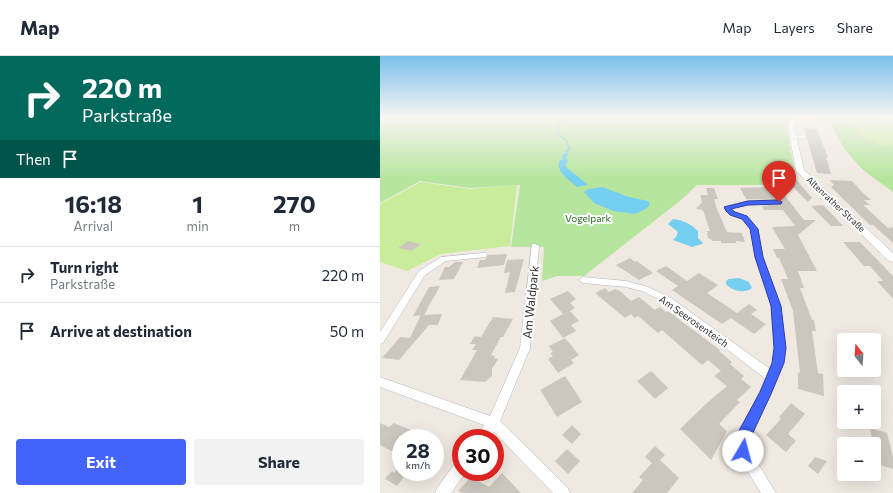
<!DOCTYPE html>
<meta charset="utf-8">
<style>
:root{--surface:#fff;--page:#f2f2f3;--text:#1f2937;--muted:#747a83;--line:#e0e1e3;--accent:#4264fb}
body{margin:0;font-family:Commissioner,sans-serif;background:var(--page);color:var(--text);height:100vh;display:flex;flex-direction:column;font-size:15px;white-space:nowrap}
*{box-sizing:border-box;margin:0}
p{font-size:13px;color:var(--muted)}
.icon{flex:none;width:22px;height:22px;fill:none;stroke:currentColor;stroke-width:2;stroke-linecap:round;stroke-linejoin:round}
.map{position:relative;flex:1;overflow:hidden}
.side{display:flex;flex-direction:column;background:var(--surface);width:380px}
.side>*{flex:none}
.banner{background:#00695c;color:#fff;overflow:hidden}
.needle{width:26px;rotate:343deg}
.buttons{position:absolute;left:457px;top:277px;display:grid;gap:8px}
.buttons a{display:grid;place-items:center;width:44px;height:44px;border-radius:4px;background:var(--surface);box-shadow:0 4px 16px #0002;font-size:20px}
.speed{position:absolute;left:12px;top:373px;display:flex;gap:8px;font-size:20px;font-weight:700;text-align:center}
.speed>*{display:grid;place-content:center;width:52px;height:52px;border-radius:50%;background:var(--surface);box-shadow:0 4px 16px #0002;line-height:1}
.speed small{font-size:10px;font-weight:400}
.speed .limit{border:6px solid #d22;background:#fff;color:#111}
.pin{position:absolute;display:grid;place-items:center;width:34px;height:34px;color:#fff;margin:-41px -17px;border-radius:50% 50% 50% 0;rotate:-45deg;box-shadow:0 0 4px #0007}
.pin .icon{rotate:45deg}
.me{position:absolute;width:44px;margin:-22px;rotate:8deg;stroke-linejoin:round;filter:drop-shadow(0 0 3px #0008)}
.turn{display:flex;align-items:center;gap:14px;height:84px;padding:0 16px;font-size:18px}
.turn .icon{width:52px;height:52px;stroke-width:2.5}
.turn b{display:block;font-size:28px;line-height:34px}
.then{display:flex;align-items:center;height:38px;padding:0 16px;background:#0003;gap:8px;font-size:15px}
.eta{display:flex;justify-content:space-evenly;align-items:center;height:68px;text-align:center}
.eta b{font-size:24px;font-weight:700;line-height:28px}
.cta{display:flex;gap:8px;margin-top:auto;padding:8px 16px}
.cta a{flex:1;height:46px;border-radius:4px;background:var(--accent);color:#fff;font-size:16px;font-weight:700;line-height:46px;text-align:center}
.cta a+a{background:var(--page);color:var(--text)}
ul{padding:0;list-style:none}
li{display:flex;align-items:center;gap:12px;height:56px;padding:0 16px;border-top:1px solid var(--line)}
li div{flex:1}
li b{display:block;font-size:15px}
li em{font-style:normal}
header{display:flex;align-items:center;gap:24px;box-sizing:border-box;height:56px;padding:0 20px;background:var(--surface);border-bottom:1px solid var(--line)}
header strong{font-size:19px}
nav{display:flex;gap:22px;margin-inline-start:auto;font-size:14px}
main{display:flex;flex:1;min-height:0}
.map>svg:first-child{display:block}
.green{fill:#b6e59e}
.pitch{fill:#c9ec9a}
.water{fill:#75cff0}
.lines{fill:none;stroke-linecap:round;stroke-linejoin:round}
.stream-far1{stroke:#75cff0;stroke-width:1.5}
.stream{stroke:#75cff0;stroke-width:2}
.building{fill:#cbc7bf}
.lane-casing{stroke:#b4b7c1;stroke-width:2.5}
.street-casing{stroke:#b4b7c1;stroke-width:1}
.secondary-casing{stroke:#b4b7c1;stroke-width:1}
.lane{stroke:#fff;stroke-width:2}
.street{fill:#fff;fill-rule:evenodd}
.secondary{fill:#fff;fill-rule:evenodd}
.route{fill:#4264fb;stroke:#2b41a3}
.labels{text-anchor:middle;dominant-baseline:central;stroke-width:4;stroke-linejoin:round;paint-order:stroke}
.far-street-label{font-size:9px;fill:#2e2e2e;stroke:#fff}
.park-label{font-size:10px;fill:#2c6e1b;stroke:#fff}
.street-label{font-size:10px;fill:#2e2e2e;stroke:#fff}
.near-street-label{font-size:12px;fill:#2e2e2e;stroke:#fff}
</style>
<header>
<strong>Map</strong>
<nav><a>Map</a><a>Layers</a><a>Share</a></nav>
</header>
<main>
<section class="side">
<div class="banner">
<div class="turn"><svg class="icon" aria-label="right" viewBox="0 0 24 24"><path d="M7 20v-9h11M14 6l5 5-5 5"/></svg><div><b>220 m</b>Parkstraße</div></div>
<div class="then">Then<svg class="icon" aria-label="arrive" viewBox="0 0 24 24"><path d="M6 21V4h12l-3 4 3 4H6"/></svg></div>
</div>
<div class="eta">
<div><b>16:18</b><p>Arrival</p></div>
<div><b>1</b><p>min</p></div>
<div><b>270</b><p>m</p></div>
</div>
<ul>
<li><svg class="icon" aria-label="right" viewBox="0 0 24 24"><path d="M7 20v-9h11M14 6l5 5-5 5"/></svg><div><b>Turn right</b><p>Parkstraße</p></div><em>220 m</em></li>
<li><svg class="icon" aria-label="arrive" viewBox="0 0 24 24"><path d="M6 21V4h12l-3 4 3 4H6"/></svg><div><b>Arrive at destination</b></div><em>50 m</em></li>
</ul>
<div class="cta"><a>Exit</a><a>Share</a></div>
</section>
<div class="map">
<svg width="513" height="437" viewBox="0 0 513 437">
<rect width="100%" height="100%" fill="#efe9e1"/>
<path class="green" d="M 0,61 L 427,61 C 420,62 414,67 406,70 L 415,116 L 382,116 L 389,129 L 317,129 L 301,144 L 204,220 L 177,220 L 162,225 L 164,191 L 131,191 L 140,129 L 90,132 L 40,125 L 0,147 Z
M 450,61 L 477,71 L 479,78 L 503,90 L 513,89 L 513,136 L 483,114 L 465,94 L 451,69 L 437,63 Z"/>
<path class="pitch" d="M 469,61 L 498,61 L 513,66 L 513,89 L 504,90 L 479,78 L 477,71 L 454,62 Z
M 41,126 L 90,133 L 137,129 L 130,190 L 61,198 L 27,215 L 0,206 L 0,148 Z"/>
<path class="water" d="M 184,97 L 188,97 L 186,103 L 188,104 L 185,110 L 208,129 L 197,131 C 190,124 174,115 180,104 L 184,103 L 181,102 Z
M 222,131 L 249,141 L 268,145 L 270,148 L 266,153 L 255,158 L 233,155 L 214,147 L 204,136 L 208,133 Z
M 293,163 C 303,164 311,168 318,175 L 318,182 L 323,187 L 322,188 L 312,191 L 293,184 L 296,181 L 298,176 L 288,168 Z
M 359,222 L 369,226 L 372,232 C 364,238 352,235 346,228 L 346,225 L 349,223 Z"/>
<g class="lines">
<path class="stream-far1" d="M 181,65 L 178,68 L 178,78 L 187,85 L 189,94"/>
<path class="stream" d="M 186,96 L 189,93"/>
</g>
<path class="building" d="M 424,72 L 437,73 L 448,102 L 446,101 L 451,118 L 437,117 Z
M 404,122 L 415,122 L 432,142 L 428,146 Z
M 450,124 L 472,125 L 482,136 L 491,144 L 484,144 L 490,149 L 483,149 L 508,172 L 513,171 L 513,187 L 493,169 L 490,169 L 451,131 L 454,129 Z
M 398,131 L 424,164 L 436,164 L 418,179 L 437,215 L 418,215 L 424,232 L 420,232 L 432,264 L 434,264 L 436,275 L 432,275 L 438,317 L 443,318 L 444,340 L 418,333 L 418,316 L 420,317 L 413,255 L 401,223 L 408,223 L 399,202 L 397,202 L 393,193 L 405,193 L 392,171 L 415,170 L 403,154 L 384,154 L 382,150 L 401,148 L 402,147 L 402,144 L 366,143 L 360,132 Z
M 326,132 L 334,132 L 338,143 L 334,143 L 337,153 L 347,176 L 362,177 L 365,186 L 356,185 L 356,187 L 341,187 L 341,185 L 333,185 L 328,182 L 327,175 L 330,175 L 323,154 L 316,153 L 322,146 L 320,139 L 328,139 Z
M 443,149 L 454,160 L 463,170 L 451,170 L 431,150 Z
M 28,185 L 32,186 L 41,188 L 32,195 L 18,192 Z
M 463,186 L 480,186 L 513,220 L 513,243 L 497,225 L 503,225 L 490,210 L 484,210 Z
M 127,198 L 124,209 L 97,212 L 100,204 L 105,204 L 108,199 Z
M 250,202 L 255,206 L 257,205 L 273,217 L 259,224 L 236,209 Z
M 144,203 L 135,236 L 125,237 L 130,216 L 124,217 L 127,204 Z
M 75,206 L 83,206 L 74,223 L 59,224 L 65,211 L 69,211 Z
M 286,210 L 307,225 L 319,217 L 338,229 L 327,237 L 357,257 L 369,248 L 377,254 L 371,258 L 386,268 L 374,278 L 351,262 L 342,268 L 292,234 L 298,230 L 276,215 Z
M 60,230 L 44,259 L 33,260 L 49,231 Z
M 225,232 L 229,236 L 235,233 L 240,235 L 251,245 L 259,241 L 275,254 L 280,251 L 286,256 L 288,255 L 340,294 L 339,295 L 352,306 L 350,308 L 364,320 L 361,323 L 371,331 L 357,344 L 360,346 L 339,368 L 347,375 L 331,404 L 300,373 L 327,347 L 347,330 L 334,320 L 341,315 L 328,304 L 322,309 L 282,274 L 278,277 L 258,260 L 254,262 L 251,258 L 245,262 L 215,237 Z
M 188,235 L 196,243 L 190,247 L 195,252 L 190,255 L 199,265 L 191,269 L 196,275 L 183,282 L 170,265 L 183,258 L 170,243 Z
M 62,258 L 58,269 L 49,269 L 19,304 L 2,302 L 20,281 L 30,282 L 41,259 Z
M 113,261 L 133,263 L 123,281 L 121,281 L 111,299 L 115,300 L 114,302 L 118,303 L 112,313 L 112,320 L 105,326 L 80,324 L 97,294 L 92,294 L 96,288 L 90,288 L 95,280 L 101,281 Z
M 185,282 L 199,299 L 191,304 L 194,307 L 178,317 L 168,303 L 173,300 L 170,297 L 173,296 L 169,290 Z
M 271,315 L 288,332 L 275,343 L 257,325 Z
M 185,320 L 202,346 L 177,361 L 160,334 Z
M 411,347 L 425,358 L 408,378 L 416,385 L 406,396 L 386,379 L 401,363 L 399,361 Z
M 0,367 L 9,371 L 14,367 L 33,375 L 27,382 L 21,382 L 21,400 L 0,389 Z
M 192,369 L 201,378 L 192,388 L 182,379 Z
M 490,372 L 507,377 L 513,401 L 513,413 L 497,408 Z
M 275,390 L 285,399 L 280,404 L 299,422 L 287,437 L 252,437 L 263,424 L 259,421 L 272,407 L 265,401 Z
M 187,393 L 200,405 L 188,418 L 175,405 Z
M 435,401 L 447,405 L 438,418 L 428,410 Z
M 21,408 L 21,416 L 49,416 L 41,425 L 26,418 L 17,430 L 5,423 L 12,415 L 14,417 Z
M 122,417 L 141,437 L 83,437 L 78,435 L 91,421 L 109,431 Z"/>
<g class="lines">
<defs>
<path id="lane" d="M 413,80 L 424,81 L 423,77"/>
<path id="street" d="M 399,144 L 401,145 L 401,147 L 368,149 L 352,152 L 355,157 L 366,161 L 377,173 L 383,201 L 400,250 L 405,292 L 403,307 L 391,338 L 368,383 L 369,393 L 396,437 L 381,437 L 358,400 L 357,395 L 356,382 L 386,323 L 285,246 L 262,235 L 246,231 L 203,227 L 199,224 L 203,221 L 246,225 L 268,231 L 291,242 L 390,313 L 393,307 L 395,292 L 392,250 L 375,201 L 371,173 L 362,163 L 351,159 L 345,151 L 346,150 L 368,145 Z
M 152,188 L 155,188 L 159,190 L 150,292 L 120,365 L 188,432 L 190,437 L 173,437 L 114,376 L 110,382 L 96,382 L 104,369 L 0,331 L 0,321 L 110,360 L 140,292 Z
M 103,197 L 106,197 L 107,199 L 106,201 L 66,205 L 45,219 L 3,287 L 0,288 L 0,276 L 39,215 L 61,201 Z
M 81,404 L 81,416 L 86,416 L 71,437 L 55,437 L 57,432 L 76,406 Z"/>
<path id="secondary" d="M 411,61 L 417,61 L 414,70 L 424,114 L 513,197 L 513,206 L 509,205 L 416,115 L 408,70 Z"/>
</defs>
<use href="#lane" class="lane-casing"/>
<use href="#street" class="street-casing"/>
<use href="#secondary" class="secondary-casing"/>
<use href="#lane" class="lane"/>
<use href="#street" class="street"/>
<use href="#secondary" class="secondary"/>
</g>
<linearGradient id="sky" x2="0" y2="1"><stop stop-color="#7abfeb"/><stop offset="0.5" stop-color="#f8f5f2"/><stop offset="1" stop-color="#f8f5f2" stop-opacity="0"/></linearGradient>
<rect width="513" height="122" fill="url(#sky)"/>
<path class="route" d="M 399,144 L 402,146 L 401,148 L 368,149 L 351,153 L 355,156 L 367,160 L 378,173 L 383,201 L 401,250 L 406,292 L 404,307 L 391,338 L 370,383 L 370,395 L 368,400 L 363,402 L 357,400 L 355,395 L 355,382 L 380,336 L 392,307 L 394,292 L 391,250 L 375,201 L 370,173 L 362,163 L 350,159 L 346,155 L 344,151 L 368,145 Z"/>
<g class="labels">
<g class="far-street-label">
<text transform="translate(456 148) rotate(43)">Altenrather Straße</text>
</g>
<g class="park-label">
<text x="208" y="162">Vogelpark</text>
</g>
<g class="street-label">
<text transform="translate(314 265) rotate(35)">Am Seerosenteich</text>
</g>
<g class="near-street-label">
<text transform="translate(150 246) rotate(-84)">Am Waldpark</text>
</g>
</g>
</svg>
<div class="buttons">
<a><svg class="needle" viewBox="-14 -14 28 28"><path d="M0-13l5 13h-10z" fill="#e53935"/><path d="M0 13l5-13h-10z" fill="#747a83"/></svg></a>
<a>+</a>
<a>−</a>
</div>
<div class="speed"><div>28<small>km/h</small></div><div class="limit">30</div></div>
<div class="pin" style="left:399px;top:146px;background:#d93025"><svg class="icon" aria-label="arrive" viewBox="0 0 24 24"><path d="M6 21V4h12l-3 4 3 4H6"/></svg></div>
<svg class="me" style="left:363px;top:395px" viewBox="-20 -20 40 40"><circle r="19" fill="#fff"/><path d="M0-13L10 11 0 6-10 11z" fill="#4264fb"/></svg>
</div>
</main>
